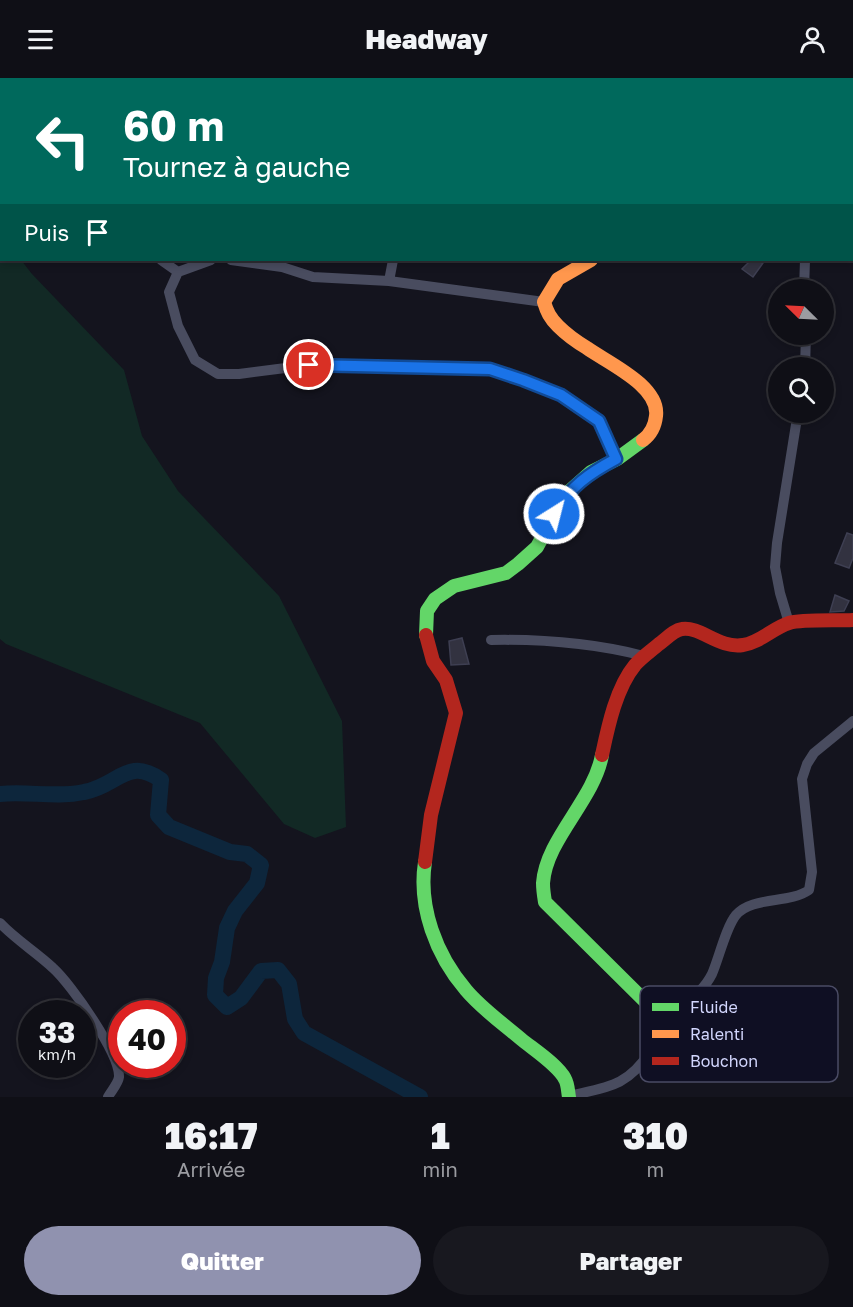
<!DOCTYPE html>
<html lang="fr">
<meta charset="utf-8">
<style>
:root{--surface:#0f0f16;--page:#18181f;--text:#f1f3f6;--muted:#9b9ca1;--line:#2f2f35;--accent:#9092af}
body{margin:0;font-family:"Golos Text",sans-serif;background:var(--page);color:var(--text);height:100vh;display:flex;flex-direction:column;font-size:22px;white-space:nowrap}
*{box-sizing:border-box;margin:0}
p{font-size:20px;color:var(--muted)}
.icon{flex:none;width:33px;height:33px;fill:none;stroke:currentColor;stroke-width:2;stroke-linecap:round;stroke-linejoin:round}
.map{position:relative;height:1019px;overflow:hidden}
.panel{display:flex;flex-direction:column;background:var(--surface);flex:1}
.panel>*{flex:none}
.top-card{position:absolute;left:0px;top:0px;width:854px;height:183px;box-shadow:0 3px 9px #0003,0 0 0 2px var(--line);background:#00695c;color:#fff;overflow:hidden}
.needle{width:39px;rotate:294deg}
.fabs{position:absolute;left:768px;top:201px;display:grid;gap:12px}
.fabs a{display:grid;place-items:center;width:66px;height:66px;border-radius:50%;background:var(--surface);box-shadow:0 3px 9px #0003,0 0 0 2px var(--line);font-size:30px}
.speed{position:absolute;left:18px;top:922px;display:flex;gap:12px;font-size:30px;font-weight:700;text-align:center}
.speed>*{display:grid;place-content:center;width:78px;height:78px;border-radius:50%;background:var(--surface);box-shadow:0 3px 9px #0003,0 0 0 2px var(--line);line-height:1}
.speed small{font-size:15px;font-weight:400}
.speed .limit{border:9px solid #d22;background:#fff;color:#111}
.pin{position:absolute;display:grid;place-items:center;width:51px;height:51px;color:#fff;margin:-26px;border:3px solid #fff;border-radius:50%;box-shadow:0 2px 6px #0007}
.me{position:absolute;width:66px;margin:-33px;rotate:36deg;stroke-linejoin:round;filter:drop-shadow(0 0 4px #0008)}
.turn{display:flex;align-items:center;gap:21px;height:126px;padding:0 24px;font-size:27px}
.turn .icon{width:78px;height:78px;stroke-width:2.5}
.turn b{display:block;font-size:42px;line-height:51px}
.then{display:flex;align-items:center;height:57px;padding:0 24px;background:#0003;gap:12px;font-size:22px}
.eta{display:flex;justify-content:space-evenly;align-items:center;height:102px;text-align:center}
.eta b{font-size:36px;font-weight:800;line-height:42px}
.primary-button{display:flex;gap:12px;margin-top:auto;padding:12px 24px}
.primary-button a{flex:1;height:69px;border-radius:36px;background:var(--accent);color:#fff;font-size:24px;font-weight:800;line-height:69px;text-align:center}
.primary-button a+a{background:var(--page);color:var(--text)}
header{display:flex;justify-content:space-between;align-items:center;height:78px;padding:0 24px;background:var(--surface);font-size:27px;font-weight:800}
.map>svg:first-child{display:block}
.green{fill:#122925}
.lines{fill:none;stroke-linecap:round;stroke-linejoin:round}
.river{stroke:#0d263c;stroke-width:16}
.building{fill:#323240;stroke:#3e3f52;stroke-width:1.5}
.street{stroke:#494c5f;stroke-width:10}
.fast{stroke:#63d668;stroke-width:14}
.slow{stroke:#ff974d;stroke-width:14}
.jam{stroke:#b3261e;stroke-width:14}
.route-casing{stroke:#114b97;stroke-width:15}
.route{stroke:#1a73e8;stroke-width:10}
.key{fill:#0f0f23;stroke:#4a4b64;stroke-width:1.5}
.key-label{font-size:16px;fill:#d2d6fd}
</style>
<header><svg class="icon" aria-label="menu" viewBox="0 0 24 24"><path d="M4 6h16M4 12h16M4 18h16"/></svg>Headway<svg class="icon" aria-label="person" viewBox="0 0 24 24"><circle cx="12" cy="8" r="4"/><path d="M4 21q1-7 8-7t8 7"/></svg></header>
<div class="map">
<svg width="853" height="1019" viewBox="0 0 853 1019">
<rect width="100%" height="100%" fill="#14141e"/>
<path class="green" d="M 178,0 L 616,0 L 177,1 Z
M 0,150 L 2,182 L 21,182 L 32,196 L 124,292 L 142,358 L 178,413 L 279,518 L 342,643 L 346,749 L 315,760 L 284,746 L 200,645 L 6,566 L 0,561 Z"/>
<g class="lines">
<path class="river" d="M 0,716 C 28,713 56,720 84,714 C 118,708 127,678 161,702 L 158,737 L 169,749 L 230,774 L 247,776 L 261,787 L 257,805 L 235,833 L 227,850 L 222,884 L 216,900 L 215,917 L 227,929 L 241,920 L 261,893 L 278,892 L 289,906 L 295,941 L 304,955 L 420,1019"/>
</g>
<path class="building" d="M 751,182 L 763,185 L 753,199 L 742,191 Z
M 847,455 L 853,457 L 853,480 L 849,490 L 835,485 Z
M 835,517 L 849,523 L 844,533 L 830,534 Z
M 462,560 L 469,586 L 451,587 L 449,563 Z"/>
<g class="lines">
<path class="street" d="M 806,0 L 807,2
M 14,2 L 14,0
M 663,2 L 663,0
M 713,2 L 713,0
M 852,108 L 853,107
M 161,182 L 178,194
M 211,182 L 178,194 L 169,214 L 178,248 L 195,282 L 218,296 L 239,296 L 309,287 L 490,291 L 523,302 L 561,317 L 599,343 L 617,381
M 231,182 L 282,189 L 313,199 L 389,203 L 544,224
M 389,203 L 393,182
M 804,212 L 805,182
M 805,290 L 806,256
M 789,545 L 780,515 L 775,489 L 777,465 L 798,334
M 491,562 C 543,561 593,565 644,578
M 0,845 C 16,862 36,874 53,890 C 71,906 120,976 119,999 C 118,1006 111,1013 108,1019
M 569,1018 C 607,1009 627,1009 650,974 C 657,964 660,951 668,942 C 683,927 702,916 712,896 C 719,880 726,849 736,837 C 752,818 789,826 809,812 L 812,794 L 802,701 L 807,686 L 814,675 L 853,643"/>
<path class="fast" d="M 426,557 L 427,533 L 435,521 L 454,508 L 506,495 L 518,486 L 537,469 L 565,417 L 591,394 L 617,381 L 643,362
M 602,677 C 594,722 546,761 543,805 C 543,811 544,818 545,824 L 666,944
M 425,784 C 418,829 436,877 466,912 C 481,930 502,945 521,961 C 533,971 558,987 565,1001 C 568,1006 568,1014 569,1019"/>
<path class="slow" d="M 591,182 L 558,201 L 544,224 C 547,234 550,240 558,248 C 566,256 577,264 587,270 C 608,285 660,308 656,338 C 655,348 651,356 643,362"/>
<path class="jam" d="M 602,677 C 608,649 616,610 635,587 C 642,579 651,573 659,566 C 666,561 674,552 682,551 C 700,548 719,571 743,567 C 759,565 773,550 789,545 C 802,541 837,543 853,542
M 425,784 L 431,737 L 456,635 L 446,602 L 433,583 L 426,557"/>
</g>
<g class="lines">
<defs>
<path id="route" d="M 309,287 L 490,291 L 523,302 L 561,317 L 599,343 L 616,381 C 588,396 571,408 554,436"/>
</defs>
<use href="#route" class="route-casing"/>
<use href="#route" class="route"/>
</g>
<rect x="640" y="908" width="198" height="96" rx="9" class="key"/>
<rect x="652" y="925" width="27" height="8" fill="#63d668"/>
<rect x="652" y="952" width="27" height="8" fill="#ff974d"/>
<rect x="652" y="979" width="27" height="8" fill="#b3261e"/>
<g class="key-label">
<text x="690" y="935">Fluide</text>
<text x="690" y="962">Ralenti</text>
<text x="690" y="989">Bouchon</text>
</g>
</svg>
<div class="fabs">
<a><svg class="needle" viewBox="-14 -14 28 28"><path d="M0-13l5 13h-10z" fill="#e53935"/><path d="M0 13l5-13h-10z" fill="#9b9ca1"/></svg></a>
<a><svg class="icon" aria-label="search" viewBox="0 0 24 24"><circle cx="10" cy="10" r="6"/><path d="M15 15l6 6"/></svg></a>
</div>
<div class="speed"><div>33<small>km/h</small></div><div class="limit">40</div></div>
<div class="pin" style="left:309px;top:287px;background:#d93025"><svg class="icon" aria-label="arrive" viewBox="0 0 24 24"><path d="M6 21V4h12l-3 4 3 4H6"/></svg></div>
<svg class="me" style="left:554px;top:436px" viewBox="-20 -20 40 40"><circle r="17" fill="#1a73e8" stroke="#fff" stroke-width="3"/><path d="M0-11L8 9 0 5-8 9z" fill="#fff"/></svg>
<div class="top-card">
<div class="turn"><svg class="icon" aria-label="left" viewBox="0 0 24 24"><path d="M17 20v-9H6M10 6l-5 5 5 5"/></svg><div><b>60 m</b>Tournez à gauche</div></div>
<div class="then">Puis<svg class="icon" aria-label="arrive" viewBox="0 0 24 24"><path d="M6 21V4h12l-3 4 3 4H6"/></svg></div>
</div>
</div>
<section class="panel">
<div class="eta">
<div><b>16:17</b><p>Arrivée</p></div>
<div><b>1</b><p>min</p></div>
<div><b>310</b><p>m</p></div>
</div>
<div class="primary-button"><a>Quitter</a><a>Partager</a></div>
</section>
